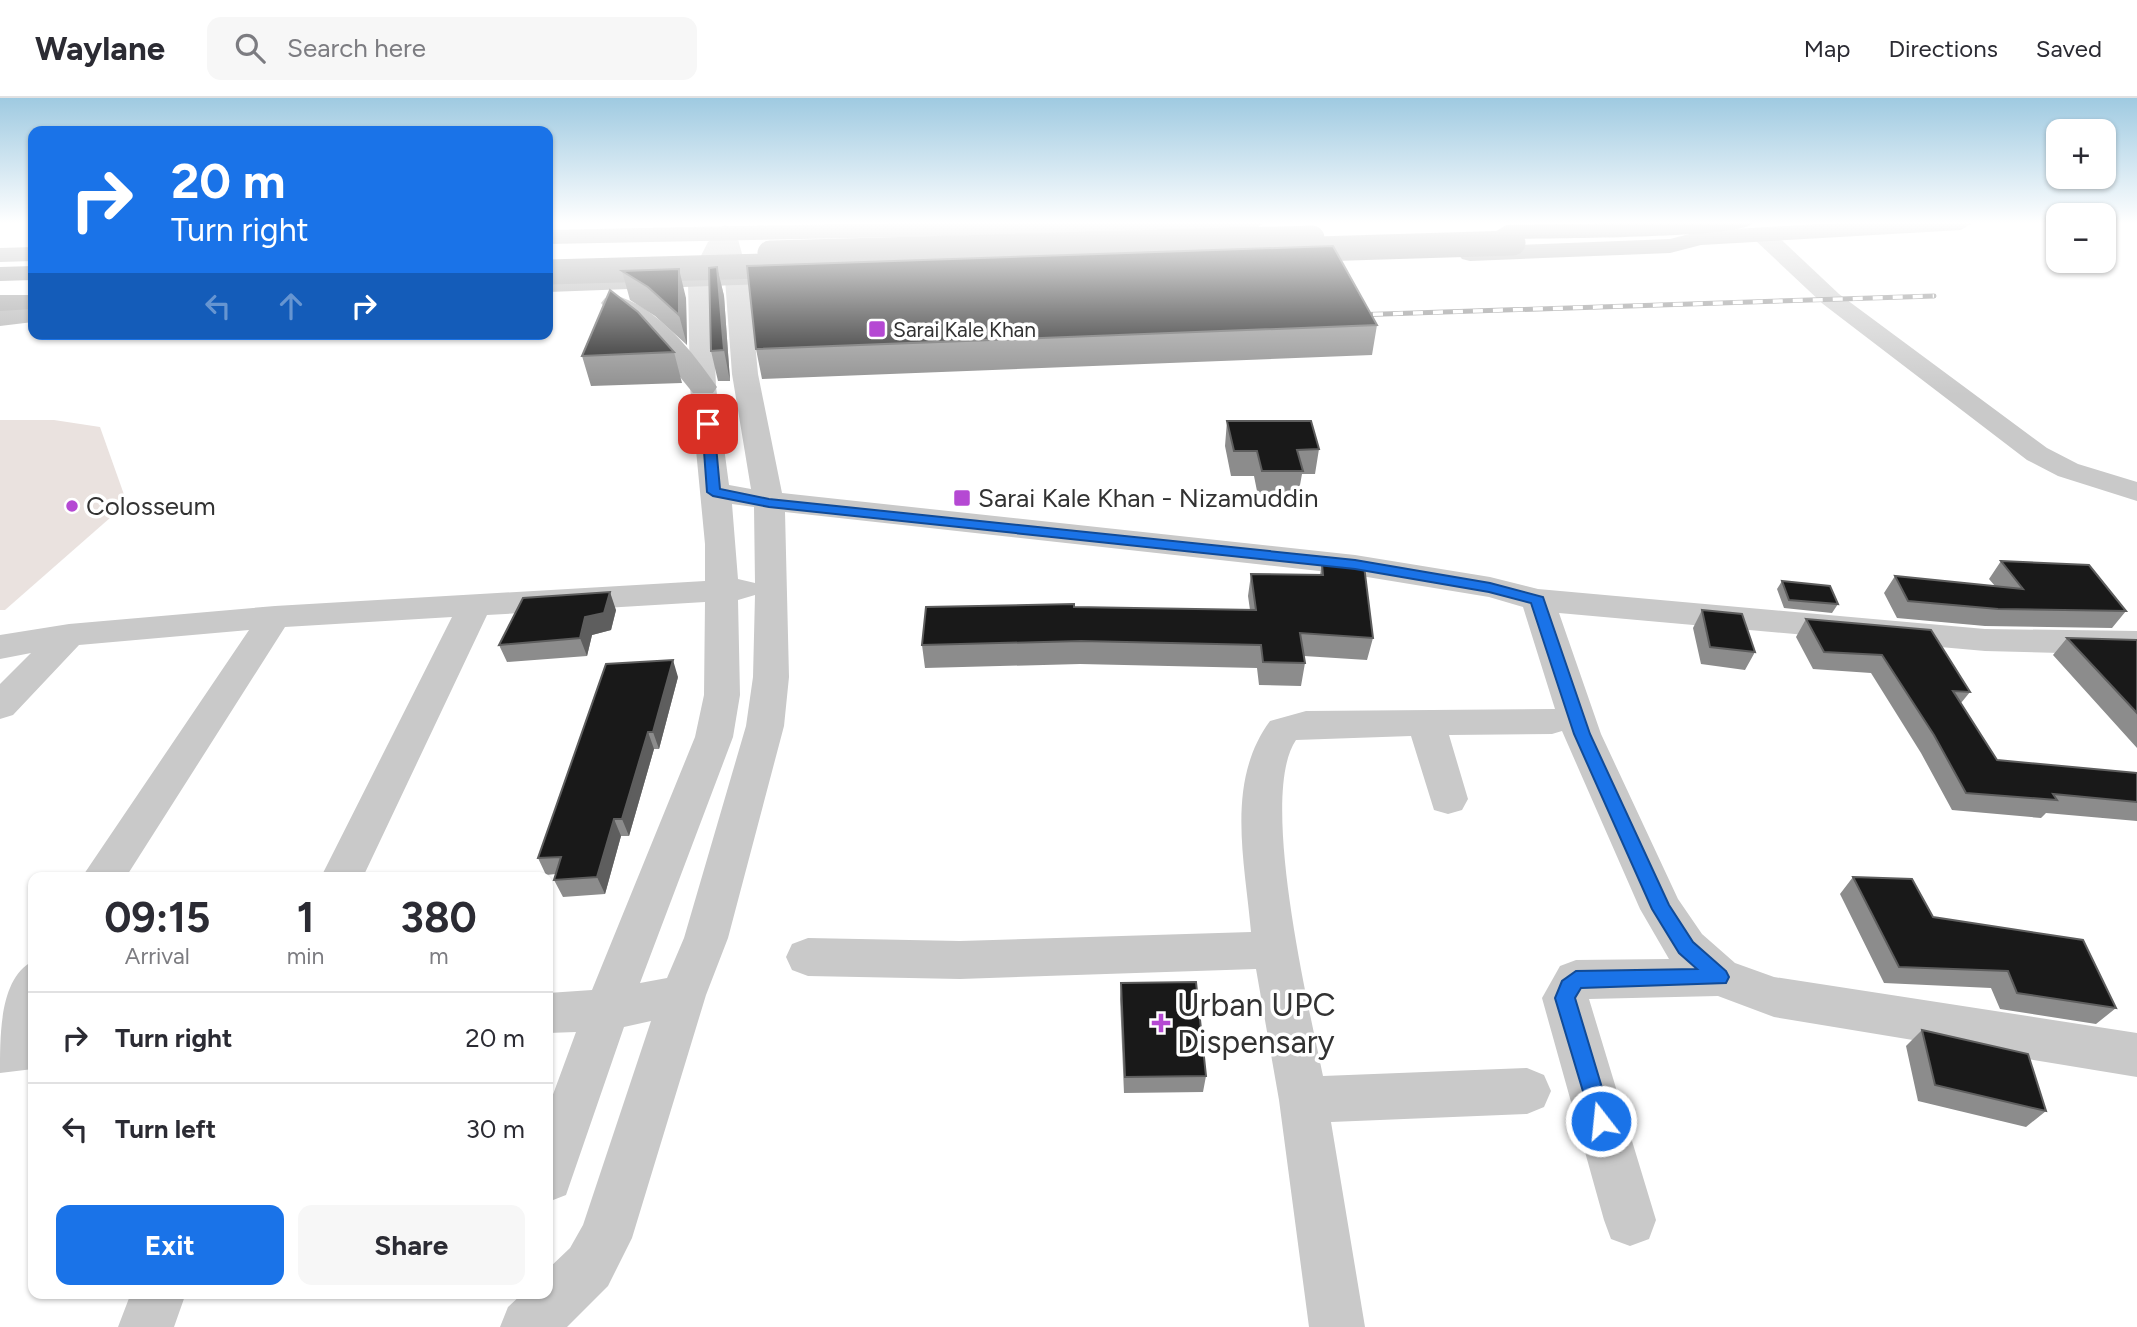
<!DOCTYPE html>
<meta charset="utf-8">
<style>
:root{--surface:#fff;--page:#f7f7f7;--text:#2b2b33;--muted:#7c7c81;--line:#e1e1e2;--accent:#1a73e8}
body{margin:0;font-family:Figtree,sans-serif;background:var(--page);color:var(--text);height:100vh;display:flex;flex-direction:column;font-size:26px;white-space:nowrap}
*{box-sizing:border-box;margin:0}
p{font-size:23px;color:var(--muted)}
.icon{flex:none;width:38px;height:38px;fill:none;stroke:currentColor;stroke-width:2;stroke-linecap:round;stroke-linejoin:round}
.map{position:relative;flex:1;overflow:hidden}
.sheet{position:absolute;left:28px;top:774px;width:525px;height:427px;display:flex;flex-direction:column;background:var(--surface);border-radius:14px;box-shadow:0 2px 5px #0004}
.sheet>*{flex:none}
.hud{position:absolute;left:28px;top:28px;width:525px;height:214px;border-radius:14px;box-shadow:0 2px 5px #0004;background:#1a73e8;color:#fff;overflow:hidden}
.tools{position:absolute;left:2046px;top:21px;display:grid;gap:14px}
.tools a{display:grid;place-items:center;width:70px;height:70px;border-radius:14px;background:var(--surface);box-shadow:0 2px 5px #0004;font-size:35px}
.pin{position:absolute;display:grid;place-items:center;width:60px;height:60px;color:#fff;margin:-30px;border-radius:14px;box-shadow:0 4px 10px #0006}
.me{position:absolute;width:77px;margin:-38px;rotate:344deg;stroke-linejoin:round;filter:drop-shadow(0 0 5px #0008)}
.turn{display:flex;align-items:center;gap:24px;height:147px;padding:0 28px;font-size:32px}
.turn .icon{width:91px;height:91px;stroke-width:2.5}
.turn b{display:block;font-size:49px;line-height:60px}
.lanes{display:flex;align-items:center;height:66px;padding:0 28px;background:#0003;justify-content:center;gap:35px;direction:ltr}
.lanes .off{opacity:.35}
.eta{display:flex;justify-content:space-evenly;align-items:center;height:119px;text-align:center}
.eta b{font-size:42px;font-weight:700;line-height:49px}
.action{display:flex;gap:14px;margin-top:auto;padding:14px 28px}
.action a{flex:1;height:80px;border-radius:14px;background:var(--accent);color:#fff;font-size:28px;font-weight:700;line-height:80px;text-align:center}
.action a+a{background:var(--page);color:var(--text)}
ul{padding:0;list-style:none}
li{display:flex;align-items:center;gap:21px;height:91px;padding:0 28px;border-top:2px solid var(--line)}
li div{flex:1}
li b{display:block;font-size:26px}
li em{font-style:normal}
header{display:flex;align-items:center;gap:42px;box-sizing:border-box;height:98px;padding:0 35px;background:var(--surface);border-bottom:2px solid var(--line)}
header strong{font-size:33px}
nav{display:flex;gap:38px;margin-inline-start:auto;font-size:24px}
.search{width:490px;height:63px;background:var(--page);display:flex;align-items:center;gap:18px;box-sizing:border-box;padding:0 24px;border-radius:14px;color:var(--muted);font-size:26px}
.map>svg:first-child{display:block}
.green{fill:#eae2df}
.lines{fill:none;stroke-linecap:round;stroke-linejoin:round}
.minor{fill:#c9c9c9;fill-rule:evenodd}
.major{fill:#aaa;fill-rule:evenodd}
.highway{fill:#999;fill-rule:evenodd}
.rail-casing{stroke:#878787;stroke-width:5}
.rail{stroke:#fff;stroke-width:3.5;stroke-dasharray:10;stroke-linecap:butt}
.highway-bridge{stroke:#999;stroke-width:25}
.wall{fill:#8c8c8c}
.shaded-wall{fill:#5e5e5e}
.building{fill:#191919;stroke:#5e5e5e;stroke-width:2}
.route{fill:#1a73e8;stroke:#114b97;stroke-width:2}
.poi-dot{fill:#b549d3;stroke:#fff;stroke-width:2.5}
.labels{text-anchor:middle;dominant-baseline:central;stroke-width:7;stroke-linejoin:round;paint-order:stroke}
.far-poi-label{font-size:21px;fill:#323232;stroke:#fff;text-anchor:start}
.poi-label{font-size:26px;fill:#323232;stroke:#fff;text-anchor:start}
.near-poi-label{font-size:32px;fill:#323232;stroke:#fff;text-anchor:start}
</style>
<header>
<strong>Waylane</strong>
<div class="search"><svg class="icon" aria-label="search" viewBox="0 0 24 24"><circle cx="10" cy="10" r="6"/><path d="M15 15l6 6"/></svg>Search here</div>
<nav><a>Map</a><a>Directions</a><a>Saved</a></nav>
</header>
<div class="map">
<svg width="2137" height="1229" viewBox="0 0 2137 1229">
<rect width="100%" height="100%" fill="#fff"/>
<path class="green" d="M 0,322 L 54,322 L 100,329 L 127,405 L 5,512 L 0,512 Z"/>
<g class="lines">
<path class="minor" d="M 725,127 L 736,134 L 749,181 L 758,276 L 782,395 L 1355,457 L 1490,479 L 1538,491 L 1985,531 L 2137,533 L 2137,557 L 1985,553 L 1559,515 L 1601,636 L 1678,801 L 1702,836 L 1735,865 L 1774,879 L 2137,935 L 2137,979 L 1774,919 L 1718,898 L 1589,901 L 1656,1122 L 1649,1141 L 1630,1148 L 1611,1141 L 1604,1122 L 1542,900 L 1560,868 L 1576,862 L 1669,861 L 1640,811 L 1562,633 L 1552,636 L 1449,637 L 1468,701 L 1462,712 L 1448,716 L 1434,712 L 1411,638 L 1296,642 C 1258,697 1309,909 1323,978 L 1527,970 L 1544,977 L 1551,993 L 1544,1009 L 1527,1016 L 1331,1024 L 1365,1229 L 1309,1229 L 1279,1002 L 1256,871 L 960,881 L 808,878 L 792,872 L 786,859 L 792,846 L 808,840 L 960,843 L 1251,834 C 1245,763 1225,684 1270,623 L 1306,613 L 1555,611 L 1523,509 L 1489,499 L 1355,477 L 785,414 L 789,579 L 784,628 L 728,840 L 706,897 L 632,1140 L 608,1188 L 567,1229 L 500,1229 L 508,1209 L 523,1195 L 548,1195 L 548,1171 L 570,1150 L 583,1127 L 651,923 L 624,929 L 566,1097 L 548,1104 L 548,1010 L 576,934 L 548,935 L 548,895 L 592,892 L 695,639 L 704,597 L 705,504 L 487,517 L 363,779 L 321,779 L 452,519 L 285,529 L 126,779 L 82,779 L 249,532 L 79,547 L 13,617 L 0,621 L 0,586 L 31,555 L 0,561 L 0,537 L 69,526 L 275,508 L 705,483 L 705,446 L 690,289 L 688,183 L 708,144 L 715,138 L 714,134 ZM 721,163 L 725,181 L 732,276 L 751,391 L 729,387 L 716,289 L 712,183 ZM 732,406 L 754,409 L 755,485 L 738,481 ZM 755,497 L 753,579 L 746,628 L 684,840 L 667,880 L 640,885 L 733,639 L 740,597 L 738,502 Z
M 1763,130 L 1771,132 L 1839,196 L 2047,350 L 2078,366 L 2137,384 L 2137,403 L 2058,378 L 2027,362 L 1823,206 L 1755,142 L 1752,137 Z
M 33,863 L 33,922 L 29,929 L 33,929 L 33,971 L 0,975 C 0,934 0,880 33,863 Z
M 131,1195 L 186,1195 L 174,1229 L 118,1229 Z"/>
<path class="major" d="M 891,125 L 1264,125 L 1253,132 L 548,146 L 548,132 Z
M 1837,125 L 1972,125 L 1961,132 L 1701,147 L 1670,155 L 1470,163 L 1462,161 L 1458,156 L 1462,151 L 1470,149 L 1670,141 L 1701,133 Z
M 33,149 L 33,163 L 0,164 L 0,150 Z
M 780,173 L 789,175 L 792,180 L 789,185 L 548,194 L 548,180 Z
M 614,197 C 657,208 693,254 717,289 L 713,295 L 693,295 L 654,247 L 605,210 L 601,205 L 605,200 Z
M 33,208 L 33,224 L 0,228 L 0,212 Z"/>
<path class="highway" d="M 1604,125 L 1753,125 C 1742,141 1538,140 1506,141 L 1495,134 L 1506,127 Z
M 33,168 L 33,182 L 0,183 L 0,169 Z
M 0,197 L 33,197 L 33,211 L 0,213 Z"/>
<defs>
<path id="rail" d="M 1353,217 L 1934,198"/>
</defs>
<use href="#rail" class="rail-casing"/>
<use href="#rail" class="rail"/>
<path class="highway-bridge" d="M 1284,152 L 1513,145
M 770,155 L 1312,140
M 548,174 L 800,167"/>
</g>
<path class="wall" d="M 717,169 L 724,198 L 730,283 L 718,283 L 711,253 Z
M 622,173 L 686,200 L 687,247 L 655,218 L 630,202 Z
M 1377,227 L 1372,257 L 762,281 L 756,251 Z
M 674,254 L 682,285 L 591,288 L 582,258 Z
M 1227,323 L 1319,351 L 1315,376 L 1302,376 L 1298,398 L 1258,398 L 1254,378 L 1231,378 L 1225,348 Z
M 2001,463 L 2126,513 L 2112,530 L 1985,528 L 1897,520 L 1884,495 L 1895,478 L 1995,488 L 1989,481 Z
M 1322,466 L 1373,540 L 1367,562 L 1304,558 L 1305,565 L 1301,588 L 1259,587 L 1257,570 L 1080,566 L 925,570 L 922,547 L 1074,509 L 1250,512 L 1248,498 L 1251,476 L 1320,477 Z
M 1782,483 L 1838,506 L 1832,515 L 1784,510 L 1777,491 Z
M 616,512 L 611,532 L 592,537 L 587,558 L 507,564 L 499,547 Z
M 1702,512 L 1755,554 L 1745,572 L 1701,566 L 1693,530 Z
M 1806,521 L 1970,594 L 1961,605 L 1997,662 L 2137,675 L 2137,723 L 2046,715 L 2041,720 L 1952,712 L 1921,655 L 1871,575 L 1813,571 L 1796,539 Z
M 2067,540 L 2137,542 L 2137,650 L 2053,557 Z
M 678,579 L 659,651 L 654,651 L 629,738 L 621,738 L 605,796 L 563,799 L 554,782 L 556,776 L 546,777 L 538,760 Z
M 1853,779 L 1933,819 L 2116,910 L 2096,926 L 2000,911 L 1991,890 L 1884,885 L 1840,796 Z
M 1121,885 L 1206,978 L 1203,994 L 1124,995 L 1120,901 Z
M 1922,932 L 2046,1013 L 2026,1029 L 1918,1003 L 1906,948 Z"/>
<path class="shaded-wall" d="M 717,169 L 724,198 L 730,283 L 724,252 Z
M 679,171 L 686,200 L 687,247 L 679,217 Z
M 610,494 L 616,512 L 611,532 L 592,537 L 587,558 L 580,540 L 585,519 Z
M 673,562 L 678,579 L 659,651 L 653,634 Z
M 648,634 L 654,651 L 629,738 L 622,721 Z
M 614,721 L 621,738 L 605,796 L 597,779 Z"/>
<path class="building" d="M 1333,148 L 1377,227 L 756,251 L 747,168 Z
M 717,169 L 724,252 L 711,253 L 709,170 Z
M 679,171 L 679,217 L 648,189 L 622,173 Z
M 610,192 L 638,214 L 674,254 L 582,258 Z
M 1227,323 L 1311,323 L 1319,351 L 1297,352 L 1303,373 L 1262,373 L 1257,353 L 1234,353 Z
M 2001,463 L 2089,467 L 2126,513 L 1998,511 L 1908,503 L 1895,478 L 2023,491 Z
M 1322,466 L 1364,468 L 1373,540 L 1300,535 L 1305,565 L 1263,564 L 1261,547 L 1081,543 L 922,547 L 926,509 L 1074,506 L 1074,509 L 1256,512 L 1251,476 L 1323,477 Z
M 1782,483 L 1830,488 L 1838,506 L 1789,502 Z
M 610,494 L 604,515 L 585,519 L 580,540 L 499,547 L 523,500 Z
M 1702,512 L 1742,516 L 1755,554 L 1710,549 Z
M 1806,521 L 1931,532 L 1970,594 L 1953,593 L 1997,662 L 2137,675 L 2137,704 L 2053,696 L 2057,702 L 1966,695 L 1934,637 L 1882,557 L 1824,554 Z
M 2067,540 L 2137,542 L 2137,615 Z
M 673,562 L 653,634 L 648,634 L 622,721 L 614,721 L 597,779 L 554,782 L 561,759 L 538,760 L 606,566 Z
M 1853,779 L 1912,781 L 1933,819 L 2083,842 L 2116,910 L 2017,895 L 2008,873 L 1899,869 Z
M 1196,884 L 1206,978 L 1125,979 L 1121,885 Z
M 1922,932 L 2028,956 L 2046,1013 L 1935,987 Z"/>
<linearGradient id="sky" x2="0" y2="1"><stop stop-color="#9fcae1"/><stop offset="0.42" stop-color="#fff"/><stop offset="1" stop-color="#fff" stop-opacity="0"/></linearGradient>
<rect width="2137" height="297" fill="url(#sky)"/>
<path class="route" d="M 708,322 L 714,326 L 720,391 L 769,401 L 1355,462 L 1490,485 L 1543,499 L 1590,636 L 1669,807 L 1693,844 L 1726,873 L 1729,879 L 1726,885 L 1581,890 L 1575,900 L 1612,1023 L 1609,1030 L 1601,1033 L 1594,1030 L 1555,900 L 1562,883 L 1576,873 L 1697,871 L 1679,855 L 1652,811 L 1574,636 L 1531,505 L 1489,494 L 1355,471 L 769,409 L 713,398 L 707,394 L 702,326 Z"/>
<g class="poi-dot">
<rect x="868" y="222" width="18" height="18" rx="3.5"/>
<rect x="953" y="391" width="18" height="18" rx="3.5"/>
<circle cx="72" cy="408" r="7"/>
<path d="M1157.5 914.5h7v7h7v7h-7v7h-7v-7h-7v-7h7z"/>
</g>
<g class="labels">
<g class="far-poi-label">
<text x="893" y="231">Sarai Kale Khan</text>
</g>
<g class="poi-label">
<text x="978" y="400">Sarai Kale Khan - Nizamuddin</text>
<text x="86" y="408">Colosseum</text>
</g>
<g class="near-poi-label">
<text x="1177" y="907">Urban UPC<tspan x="1177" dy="37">Dispensary</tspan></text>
</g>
</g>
</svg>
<div class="tools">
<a>+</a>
<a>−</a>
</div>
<div class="pin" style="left:708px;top:326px;background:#d93025"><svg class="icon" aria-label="arrive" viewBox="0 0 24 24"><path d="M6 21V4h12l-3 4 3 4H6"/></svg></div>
<svg class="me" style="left:1601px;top:1023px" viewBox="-20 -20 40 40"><circle r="17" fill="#1a73e8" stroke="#fff" stroke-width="3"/><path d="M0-11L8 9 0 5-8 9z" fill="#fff"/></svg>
<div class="hud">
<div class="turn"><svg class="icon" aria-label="right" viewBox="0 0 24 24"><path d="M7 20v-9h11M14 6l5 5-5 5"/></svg><div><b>20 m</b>Turn right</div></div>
<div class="lanes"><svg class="icon off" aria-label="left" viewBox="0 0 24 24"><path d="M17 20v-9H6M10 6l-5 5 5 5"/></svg><svg class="icon off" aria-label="ahead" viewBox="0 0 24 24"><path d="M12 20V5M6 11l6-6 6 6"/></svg><svg class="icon" aria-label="right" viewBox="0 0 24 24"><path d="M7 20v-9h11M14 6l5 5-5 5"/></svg></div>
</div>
<section class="sheet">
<div class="eta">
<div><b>09:15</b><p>Arrival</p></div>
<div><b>1</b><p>min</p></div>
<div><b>380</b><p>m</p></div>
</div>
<ul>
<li><svg class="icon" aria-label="right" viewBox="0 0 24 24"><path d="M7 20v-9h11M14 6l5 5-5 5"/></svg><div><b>Turn right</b></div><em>20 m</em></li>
<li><svg class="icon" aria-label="left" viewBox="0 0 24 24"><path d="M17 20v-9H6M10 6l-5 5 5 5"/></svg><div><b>Turn left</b></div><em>30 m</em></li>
</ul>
<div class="action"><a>Exit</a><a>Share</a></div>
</section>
</div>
